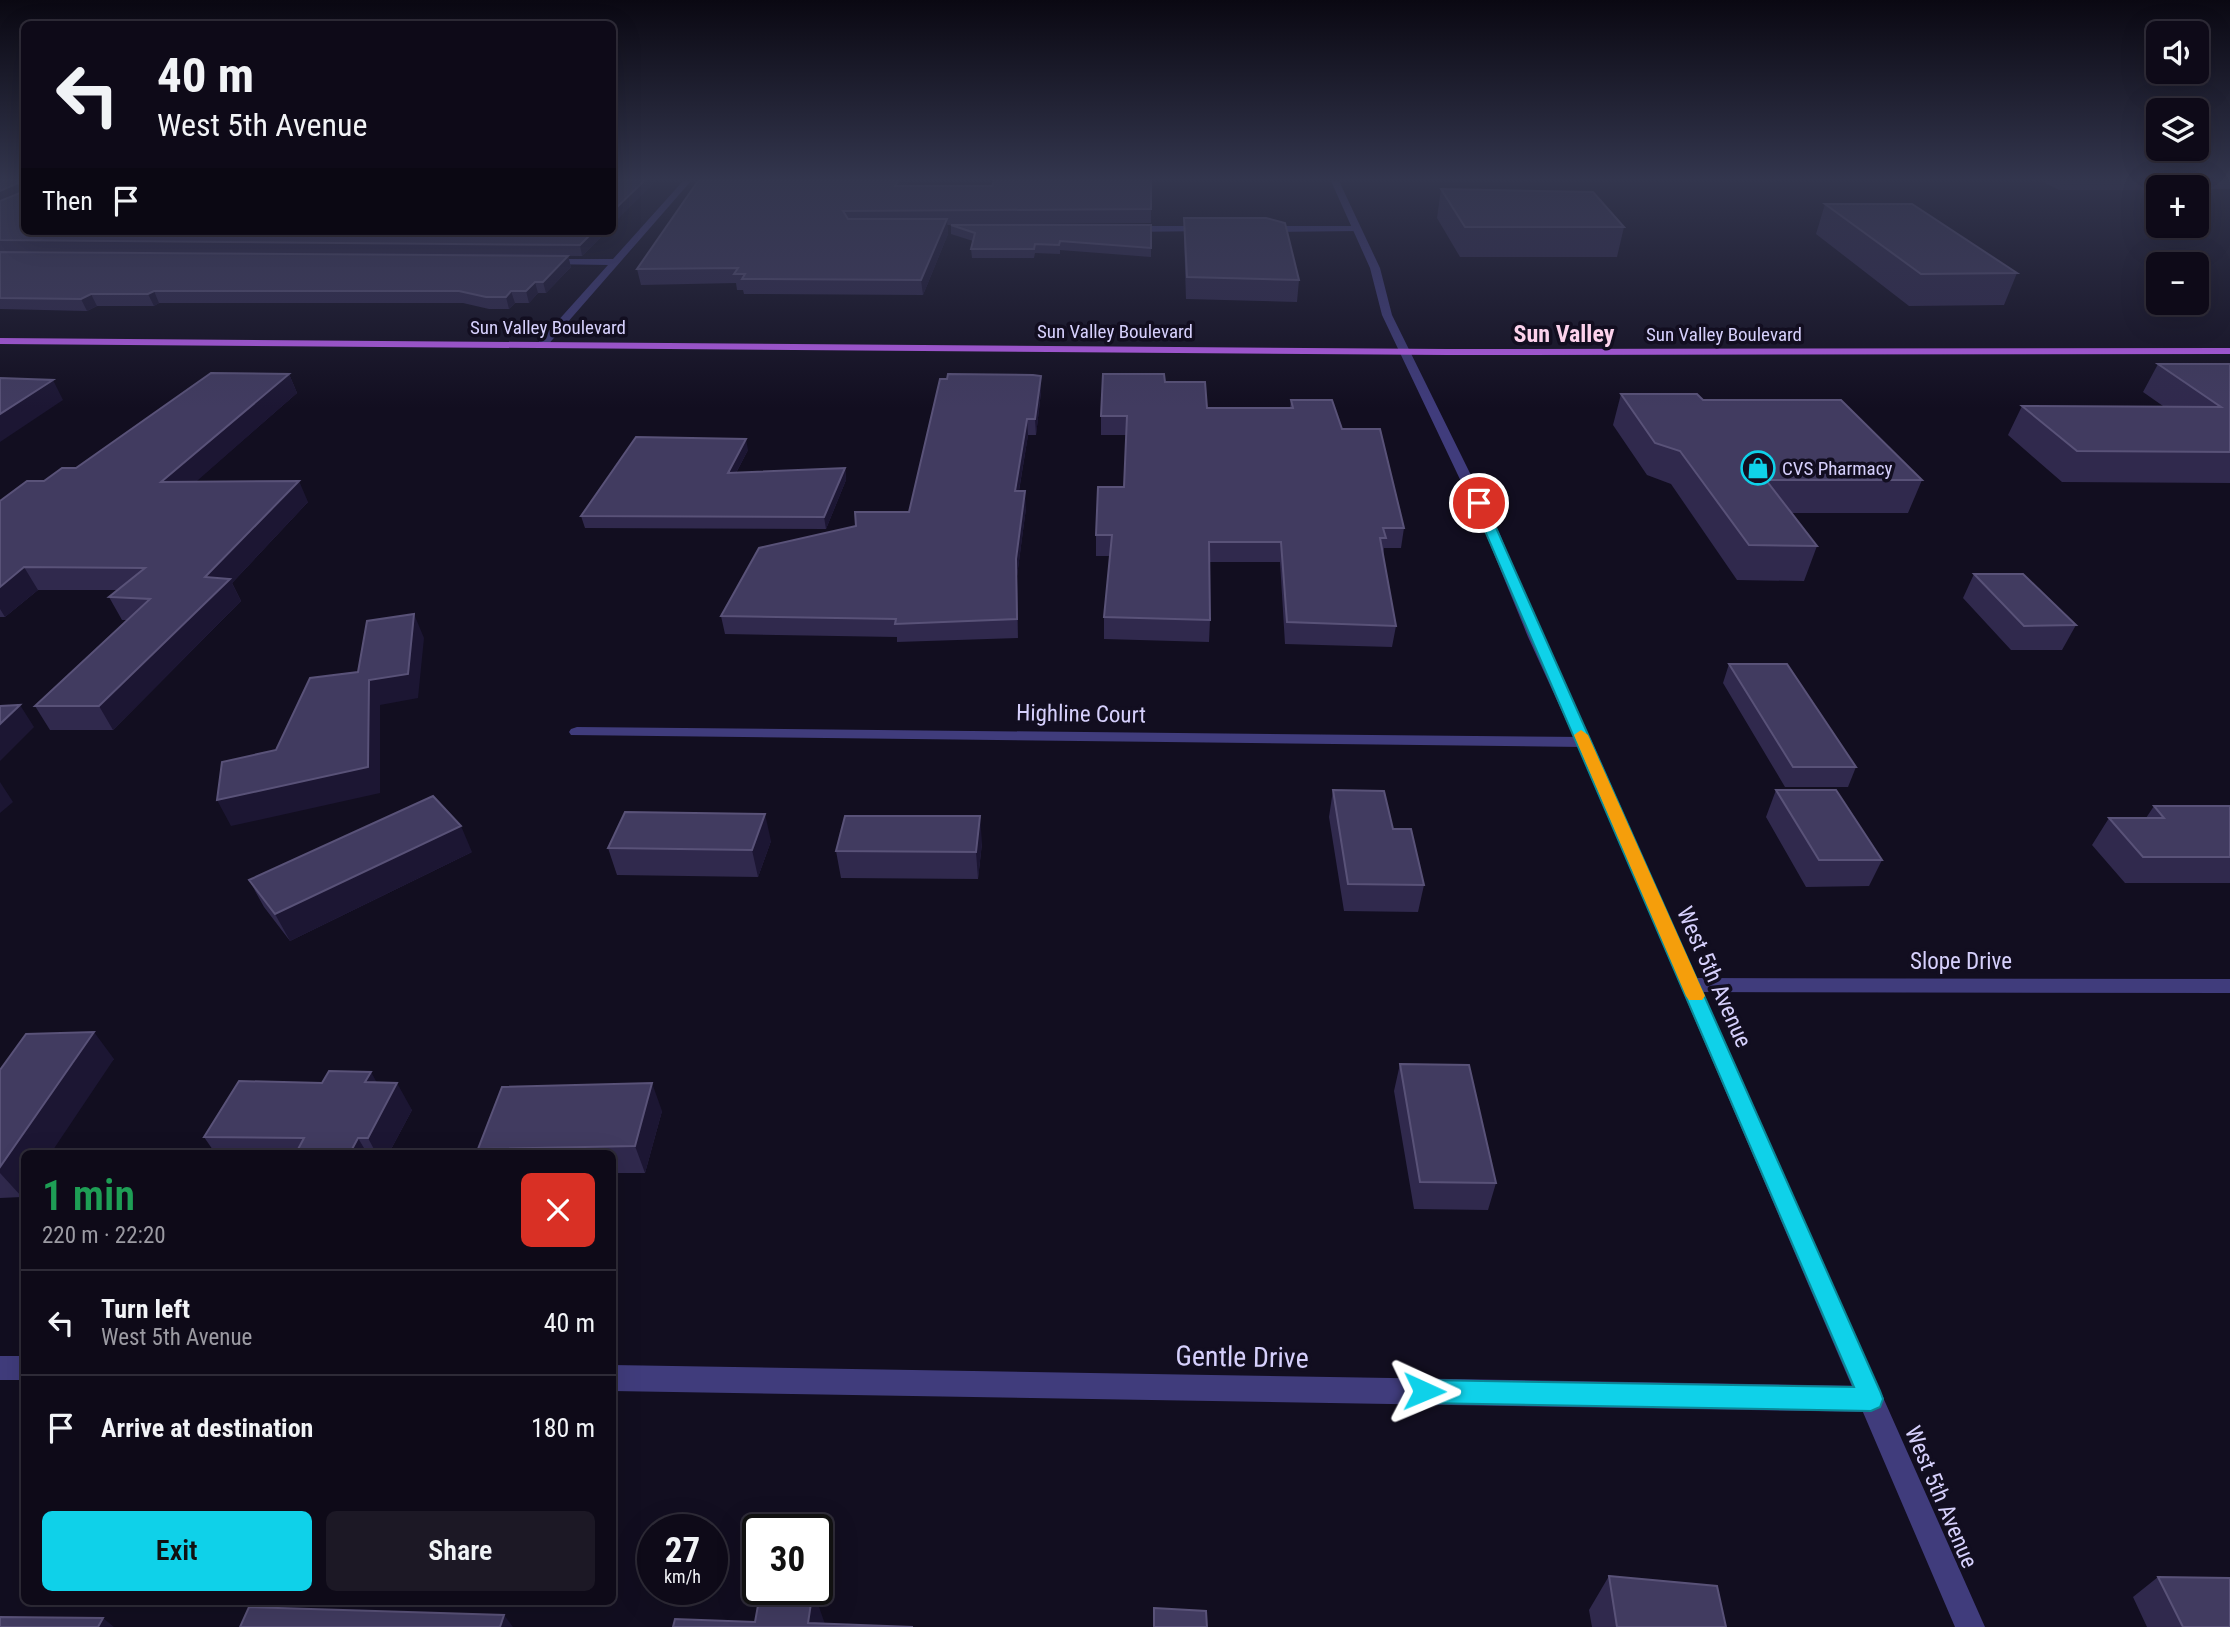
<!DOCTYPE html>
<meta charset="utf-8">
<style>
:root{--surface:#0e0a18;--page:#1c1825;--text:#f1f3f6;--muted:#9b9aa2;--line:#2e2b37;--accent:#0fd1e9}
body{margin:0;font-family:"Roboto Condensed",sans-serif;background:var(--page);color:var(--text);height:100vh;display:flex;flex-direction:column;font-size:26px;white-space:nowrap}
*{box-sizing:border-box;margin:0}
p{font-size:23px;color:var(--muted)}
.icon{flex:none;width:38px;height:38px;fill:none;stroke:currentColor;stroke-width:2;stroke-linecap:round;stroke-linejoin:round}
.map{position:relative;flex:1;overflow:hidden}
.panel{position:absolute;left:21px;top:1150px;width:595px;height:455px;display:flex;flex-direction:column;background:var(--surface);border-radius:10px;box-shadow:0 7px 28px #0002,0 0 0 2px var(--line)}
.panel>*{flex:none}
.banner{position:absolute;left:21px;top:21px;width:595px;height:214px;border-radius:10px;box-shadow:0 7px 28px #0002,0 0 0 2px var(--line);background:#0e0a18;color:var(--text);overflow:hidden}
.tools{position:absolute;left:2146px;top:21px;display:grid;gap:14px}
.tools a{display:grid;place-items:center;width:63px;height:63px;border-radius:10px;background:var(--surface);box-shadow:0 7px 28px #0002,0 0 0 2px var(--line);font-size:35px}
.speed{position:absolute;left:637px;top:1514px;display:flex;gap:14px;font-size:35px;font-weight:700;text-align:center}
.speed>*{display:grid;place-content:center;width:91px;height:91px;border-radius:50%;background:var(--surface);box-shadow:0 7px 28px #0002,0 0 0 2px var(--line);line-height:1}
.speed small{font-size:18px;font-weight:400}
.speed .limit{border:4px solid #111;border-radius:10px;background:#fff;color:#111}
.pin{position:absolute;display:grid;place-items:center;width:60px;height:60px;color:#fff;margin:-30px;border:4px solid #fff;border-radius:50%;box-shadow:0 2px 7px #0007}
.me{position:absolute;width:77px;margin:-38px;rotate:91deg;stroke-linejoin:round;filter:drop-shadow(0 0 5px #0008)}
.turn{display:flex;align-items:center;gap:24px;height:147px;padding:0 21px;font-size:32px}
.turn .icon{width:91px;height:91px;stroke-width:2.5}
.turn b{display:block;font-size:49px;line-height:60px}
.then{display:flex;align-items:center;height:66px;padding:0 21px;background:#0003;gap:14px;font-size:26px}
.round{display:grid;place-items:center;flex:none;width:74px;height:74px;border-radius:10px;background:var(--page)}
.headline{display:flex;align-items:center;justify-content:space-between;height:119px;padding:0 21px}
h1{font-size:42px;font-weight:600;line-height:52px;color:#1e9e55}
.primary-button{display:flex;gap:14px;margin-top:auto;padding:14px 21px}
.primary-button a{flex:1;height:80px;border-radius:10px;background:var(--accent);color:#111;font-size:28px;font-weight:600;line-height:80px;text-align:center}
.primary-button a+a{background:var(--page);color:var(--text)}
ul{padding:0;list-style:none}
li{display:flex;align-items:center;gap:21px;height:105px;padding:0 21px;border-top:2px solid var(--line)}
li div{flex:1}
li b{display:block;font-size:26px}
li em{font-style:normal}
.map>svg:first-child{display:block}
.lines{fill:none;stroke-linecap:round;stroke-linejoin:round}
.minor{fill:#403c7c;fill-rule:evenodd}
.tertiary{fill:#403c7c;fill-rule:evenodd}
.primary{fill:#be5ff5;fill-rule:evenodd}
.wall{fill:#30294d}
.shaded-wall{fill:#1c1633}
.building{fill:#413b60;stroke:#595278;stroke-width:2}
.route{fill:#0fd1e9;stroke:#0a8897;stroke-width:2}
.slow{fill:#f59e0b}
.labels{text-anchor:middle;dominant-baseline:central;stroke-width:7;stroke-linejoin:round;paint-order:stroke}
.far-street-label{font-size:19px;fill:#d6d0fc;stroke:#120e20}
.far-poi-label{font-size:19px;fill:#d6d0fc;stroke:#120e20;text-anchor:start}
.street-label{font-size:23px;fill:#d6d0fc;stroke:#120e20}
.far-district-label{font-size:24px;font-weight:bold;fill:#fcd2ec;stroke:#120e20}
.near-street-label{font-size:28px;fill:#d6d0fc;stroke:#120e20}
</style>
<div class="map">
<svg width="2230" height="1627" viewBox="0 0 2230 1627">
<rect width="100%" height="100%" fill="#120e20"/>
<g class="lines">
<path class="minor" d="M 683,181 L 691,181 L 546,347 L 538,347 L 538,343 L 608,265 L 546,264 L 543,259 L 613,259 Z
M 1207,226 L 1210,231 L 1127,232 L 1123,229 L 1127,226 Z
M 1356,226 L 1359,231 L 1263,232 L 1259,229 L 1263,226 Z
M 577,727 L 1584,737 L 1592,742 L 1584,747 L 571,735 L 569,732 L 571,729 Z
M 1691,978 L 2230,979 L 2230,993 L 1691,992 L 1684,990 L 1681,985 L 1684,980 Z
M 0,1356 L 24,1356 L 24,1380 L 0,1380 Z
M 612,1365 L 1871,1386 L 1880,1390 L 1884,1399 L 1880,1408 L 1871,1412 L 612,1391 Z"/>
<path class="tertiary" d="M 1331,181 L 1339,181 L 1380,268 L 1392,315 L 1499,532 L 1542,637 L 1592,742 L 1985,1627 L 1955,1627 L 1576,742 L 1528,637 L 1485,532 L 1382,315 L 1370,268 Z"/>
<path class="primary" d="M 0,338 L 1447,349 L 2230,348 L 2230,354 L 1447,355 L 0,344 Z"/>
</g>
<path class="wall" d="M 0,181 L 24,181 L 24,231 L 607,231 L 582,256 L 0,251 Z
M 698,181 L 910,181 L 906,186 L 992,186 L 1151,181 L 1151,223 L 947,225 L 948,234 L 923,295 L 744,294 L 743,290 L 737,290 L 736,283 L 641,285 L 637,269 Z
M 2042,181 L 2230,181 L 2230,189 L 2196,189 L 2196,187 L 2158,187 L 2158,190 L 2059,190 Z
M 1441,189 L 1624,227 L 1617,257 L 1460,257 L 1437,218 Z
M 1825,204 L 2017,273 L 2004,305 L 1909,306 L 1816,234 Z
M 1184,218 L 1299,280 L 1297,302 L 1186,299 L 1184,238 Z
M 951,225 L 1151,225 L 1151,257 L 1060,250 L 1060,254 L 1035,253 L 1034,258 L 972,258 L 971,249 L 973,241 L 951,234 Z
M 0,252 L 568,256 L 571,267 L 546,293 L 538,293 L 529,303 L 515,303 L 509,309 L 489,309 L 463,303 L 159,303 L 154,306 L 97,306 L 87,311 L 0,309 Z
M 2158,364 L 2230,364 L 2230,483 L 2062,482 L 2008,435 L 2022,406 L 2163,406 L 2143,392 Z
M 289,374 L 297,393 L 196,481 L 308,502 L 232,583 L 241,601 L 113,730 L 50,730 L 35,706 L 127,620 L 122,620 L 109,597 L 118,590 L 38,590 L 5,617 L 0,617 L 0,501 Z
M 1165,382 L 1207,408 L 1290,408 L 1291,400 L 1342,429 L 1404,528 L 1401,548 L 1384,548 L 1383,556 L 1396,626 L 1392,647 L 1285,644 L 1280,562 L 1210,562 L 1210,620 L 1209,642 L 1104,639 L 1104,617 L 1110,556 L 1096,556 L 1096,535 L 1124,487 L 1126,435 L 1101,435 L 1101,416 Z
M 1041,392 L 1036,435 L 1028,435 L 1019,491 L 1026,508 L 1017,576 L 1018,638 L 897,642 L 897,637 L 725,634 L 721,616 L 856,526 L 909,512 Z
M 1621,394 L 1703,400 L 1922,480 L 1908,513 L 1791,513 L 1817,546 L 1804,581 L 1737,580 L 1671,484 L 1647,475 L 1613,425 Z
M 748,450 L 736,473 L 845,468 L 846,480 L 826,529 L 585,528 L 581,516 Z
M 1974,574 L 2076,625 L 2062,650 L 2011,650 L 1963,598 Z
M 1729,664 L 1856,767 L 1848,787 L 1785,787 L 1723,683 Z
M 1333,790 L 1393,829 L 1424,885 L 1418,912 L 1344,911 L 1329,817 Z
M 1776,790 L 1882,860 L 1869,886 L 1806,887 L 1766,817 Z
M 2154,806 L 2230,806 L 2230,883 L 2125,883 L 2092,845 L 2109,818 L 2146,818 Z
M 771,841 L 758,877 L 617,875 L 608,848 Z
M 982,843 L 978,879 L 841,878 L 836,851 Z
M 472,852 L 290,941 L 264,907 L 249,880 Z
M 114,1059 L 24,1153 L 24,1194 L 22,1197 L 0,1198 L 0,1070 Z
M 1400,1064 L 1496,1183 L 1488,1210 L 1414,1209 L 1394,1091 Z
M 376,1082 L 412,1110 L 389,1153 L 215,1153 L 204,1137 L 322,1083 Z
M 662,1111 L 645,1173 L 612,1173 L 612,1153 L 480,1153 L 478,1149 Z
M 1609,1576 L 1726,1627 L 1592,1627 L 1589,1610 Z
M 2158,1577 L 2230,1627 L 2147,1627 L 2133,1597 Z"/>
<path class="shaded-wall" d="M 644,181 L 656,181 L 612,225 L 612,212 Z
M 898,181 L 910,181 L 896,199 L 895,186 Z
M 18,183 L 23,194 L 0,203 L 0,191 Z
M 947,219 L 948,234 L 923,295 L 921,280 Z
M 594,231 L 607,231 L 582,256 L 580,245 Z
M 568,256 L 571,267 L 546,293 L 543,282 Z
M 535,282 L 538,293 L 529,303 L 526,291 Z
M 154,291 L 159,303 L 154,306 L 148,294 Z
M 511,291 L 515,303 L 509,309 L 506,297 Z
M 91,294 L 97,306 L 87,311 L 81,299 Z
M 289,374 L 297,393 L 172,503 L 161,482 Z
M 1041,376 L 1041,392 L 1036,435 L 1035,419 Z
M 53,380 L 63,400 L 0,442 L 0,414 Z
M 1027,419 L 1028,435 L 1016,508 L 1015,491 Z
M 746,439 L 748,450 L 730,484 L 728,473 Z
M 845,468 L 846,480 L 826,529 L 824,517 Z
M 299,481 L 308,502 L 232,583 L 241,601 L 113,730 L 99,706 L 205,577 Z
M 1025,491 L 1026,508 L 1017,576 L 1018,638 L 1016,559 Z
M 24,567 L 38,590 L 5,617 L 0,609 L 0,587 Z
M 414,614 L 424,638 L 418,698 L 380,705 L 380,793 L 231,826 L 217,800 L 369,680 Z
M 20,705 L 34,727 L 0,761 L 0,724 Z
M 0,782 L 13,802 L 0,813 Z
M 765,814 L 771,841 L 758,877 L 752,850 Z
M 980,816 L 982,843 L 978,879 L 976,852 Z
M 461,826 L 472,852 L 290,941 L 275,914 Z
M 94,1032 L 114,1059 L 51,1153 L 24,1153 L 24,1194 L 22,1197 L 0,1173 L 0,1167 Z
M 371,1072 L 386,1099 L 365,1082 Z
M 397,1083 L 412,1110 L 389,1153 L 376,1153 L 368,1138 Z
M 652,1083 L 662,1111 L 645,1173 L 635,1146 Z
M 358,1138 L 367,1153 L 350,1153 Z
M 813,1590 L 825,1624 L 808,1623 Z
M 504,1615 L 513,1627 L 500,1627 Z
M 103,1618 L 114,1627 L 98,1627 Z"/>
<path class="building" d="M 0,181 L 24,181 L 24,231 L 594,231 L 580,245 L 0,240 L 0,201 L 20,193 L 22,186 L 18,183 L 0,191 Z
M 612,181 L 644,181 L 612,212 Z
M 698,181 L 898,181 L 895,186 L 992,186 L 994,181 L 1151,181 L 1151,209 L 843,211 L 848,219 L 947,219 L 921,280 L 742,279 L 745,274 L 734,274 L 738,268 L 637,269 Z
M 1441,189 L 1593,192 L 1624,227 L 1465,227 Z
M 1825,204 L 1912,204 L 2017,273 L 1921,274 Z
M 1184,218 L 1266,218 L 1285,223 L 1299,280 L 1187,277 Z
M 951,225 L 1151,225 L 1151,248 L 1060,241 L 1059,245 L 1035,244 L 1034,249 L 971,249 L 975,233 Z
M 0,252 L 568,256 L 543,282 L 535,282 L 526,291 L 511,291 L 506,297 L 486,297 L 459,291 L 154,291 L 148,294 L 91,294 L 81,299 L 0,298 Z
M 2158,364 L 2230,364 L 2230,452 L 2077,451 L 2022,406 L 2221,407 Z
M 211,373 L 289,374 L 161,482 L 299,481 L 205,577 L 230,579 L 99,706 L 35,706 L 150,599 L 109,597 L 145,568 L 24,567 L 0,587 L 0,501 L 27,481 L 44,481 L 62,468 L 76,468 Z
M 948,374 L 1033,375 L 1041,376 L 1035,419 L 1027,419 L 1015,491 L 1025,491 L 1016,559 L 1017,619 L 895,624 L 896,619 L 721,616 L 759,548 L 856,526 L 855,512 L 909,512 L 940,379 L 947,379 Z
M 1103,374 L 1164,374 L 1165,382 L 1205,382 L 1207,408 L 1293,408 L 1291,400 L 1332,400 L 1342,429 L 1380,429 L 1404,528 L 1383,528 L 1386,538 L 1380,538 L 1396,626 L 1287,622 L 1281,542 L 1209,542 L 1210,620 L 1104,617 L 1112,535 L 1096,535 L 1098,487 L 1124,487 L 1127,416 L 1101,416 Z
M 0,378 L 53,380 L 0,414 Z
M 1621,394 L 1697,394 L 1703,400 L 1841,400 L 1922,480 L 1766,480 L 1817,546 L 1749,545 L 1680,451 L 1655,443 Z
M 636,437 L 746,439 L 728,473 L 845,468 L 824,517 L 581,516 Z
M 1974,574 L 2023,574 L 2076,625 L 2024,626 Z
M 414,614 L 408,674 L 369,680 L 368,767 L 217,800 L 222,762 L 276,750 L 310,678 L 358,672 L 367,621 Z
M 1729,664 L 1787,664 L 1856,767 L 1793,767 Z
M 20,705 L 0,724 L 0,706 Z
M 1333,790 L 1384,791 L 1393,829 L 1411,829 L 1424,885 L 1348,884 Z
M 1776,790 L 1836,790 L 1882,860 L 1819,860 Z
M 433,796 L 461,826 L 275,914 L 249,880 Z
M 2154,806 L 2230,806 L 2230,857 L 2143,857 L 2109,818 L 2164,818 Z
M 625,812 L 765,814 L 752,850 L 608,848 Z
M 845,816 L 980,816 L 976,852 L 836,851 Z
M 94,1032 L 0,1167 L 0,1070 L 26,1034 Z
M 1400,1064 L 1469,1065 L 1496,1183 L 1420,1182 Z
M 329,1071 L 371,1072 L 365,1082 L 397,1083 L 368,1138 L 358,1138 L 350,1153 L 296,1153 L 304,1138 L 204,1137 L 239,1081 L 322,1083 Z
M 652,1083 L 635,1146 L 478,1149 L 502,1087 Z
M 1609,1576 L 1717,1586 L 1726,1627 L 1617,1627 Z
M 2158,1577 L 2230,1578 L 2230,1627 L 2183,1627 Z
M 761,1589 L 813,1590 L 808,1623 L 913,1627 L 673,1627 L 675,1619 L 755,1622 Z
M 249,1607 L 504,1615 L 500,1627 L 240,1627 Z
M 1154,1608 L 1206,1611 L 1207,1627 L 1154,1627 Z
M 0,1617 L 103,1618 L 98,1627 L 0,1627 Z"/>
<linearGradient id="sky" x2="0" y2="1"><stop stop-color="#0a0812"/><stop offset="0.44" stop-color="#33364e"/><stop offset="1" stop-color="#33364e" stop-opacity="0"/></linearGradient>
<rect width="2230" height="408" fill="url(#sky)"/>
<path class="route" d="M 1479,500 L 1485,503 L 1880,1391 L 1883,1399 L 1880,1407 L 1871,1411 L 1424,1403 L 1415,1400 L 1412,1391 L 1415,1383 L 1424,1380 L 1854,1387 L 1473,503 Z"/>
<path class="slow" d="M 1581,730 L 1588,735 L 1705,996 L 1702,1000 L 1689,1000 L 1686,996 L 1574,735 Z"/>
<defs>
<symbol id="shop-ring" viewBox="-11 -11 22 22"><circle r="9.5" fill="#120e20" stroke="#0fd1e9" stroke-width="1.5"/><path d="M-5-2.5h2.3a2.7 3.5 0 0 1 5.4 0H5L5.5 6h-11ZM-1.5-2.5h3a1.5 2.3 0 0 0-3 0Z" fill="#0fd1e9"/></symbol>
</defs>
<g fill-rule="evenodd">
<use href="#shop-ring" x="1739" y="449" width="38" height="38"/>
</g>
<g class="labels">
<g class="far-street-label">
<text x="548" y="327">Sun Valley Boulevard</text>
<text x="1115" y="331">Sun Valley Boulevard</text>
<text x="1724" y="334">Sun Valley Boulevard</text>
</g>
<g class="far-poi-label">
<text x="1782" y="468">CVS Pharmacy</text>
</g>
<g class="street-label">
<text transform="translate(1081 714) rotate(1)">Highline Court</text>
<text x="1961" y="961">Slope Drive</text>
<text transform="translate(1714 977) rotate(66)">West 5th Avenue</text>
<text transform="translate(1941 1497) rotate(67)">West 5th Avenue</text>
</g>
<g class="far-district-label">
<text x="1564" y="334">Sun Valley</text>
</g>
<g class="near-street-label">
<text transform="translate(1242 1357) rotate(1)">Gentle Drive</text>
</g>
</g>
</svg>
<div class="tools">
<a><svg class="icon" aria-label="sound" viewBox="0 0 24 24"><path d="M4 9h4l5-4v14l-5-4H4zM17 9q2 3 0 6"/></svg></a>
<a><svg class="icon" aria-label="layers" viewBox="0 0 24 24"><path d="M12 4l9 5-9 5-9-5zM3 14l9 5 9-5"/></svg></a>
<a>+</a>
<a>−</a>
</div>
<div class="speed"><div>27<small>km/h</small></div><div class="limit">30</div></div>
<div class="pin" style="left:1479px;top:503px;background:#d93025"><svg class="icon" aria-label="arrive" viewBox="0 0 24 24"><path d="M6 21V4h12l-3 4 3 4H6"/></svg></div>
<svg class="me" style="left:1424px;top:1391px" viewBox="-20 -20 40 40"><path d="M0-17L14 15 0 8-14 15z" fill="#0fd1e9" stroke="#fff" stroke-width="4"/></svg>
<div class="banner">
<div class="turn"><svg class="icon" aria-label="left" viewBox="0 0 24 24"><path d="M17 20v-9H6M10 6l-5 5 5 5"/></svg><div><b>40 m</b>West 5th Avenue</div></div>
<div class="then">Then<svg class="icon" aria-label="arrive" viewBox="0 0 24 24"><path d="M6 21V4h12l-3 4 3 4H6"/></svg></div>
</div>
<section class="panel">
<div class="headline"><div><h1>1 min</h1><p>220 m · 22:20</p></div><a class="round" style="background:#d93025;color:#fff"><svg class="icon" aria-label="close" viewBox="0 0 24 24"><path d="M6 6l12 12M18 6L6 18"/></svg></a></div>
<ul>
<li><svg class="icon" aria-label="left" viewBox="0 0 24 24"><path d="M17 20v-9H6M10 6l-5 5 5 5"/></svg><div><b>Turn left</b><p>West 5th Avenue</p></div><em>40 m</em></li>
<li><svg class="icon" aria-label="arrive" viewBox="0 0 24 24"><path d="M6 21V4h12l-3 4 3 4H6"/></svg><div><b>Arrive at destination</b></div><em>180 m</em></li>
</ul>
<div class="primary-button"><a>Exit</a><a>Share</a></div>
</section>
</div>
